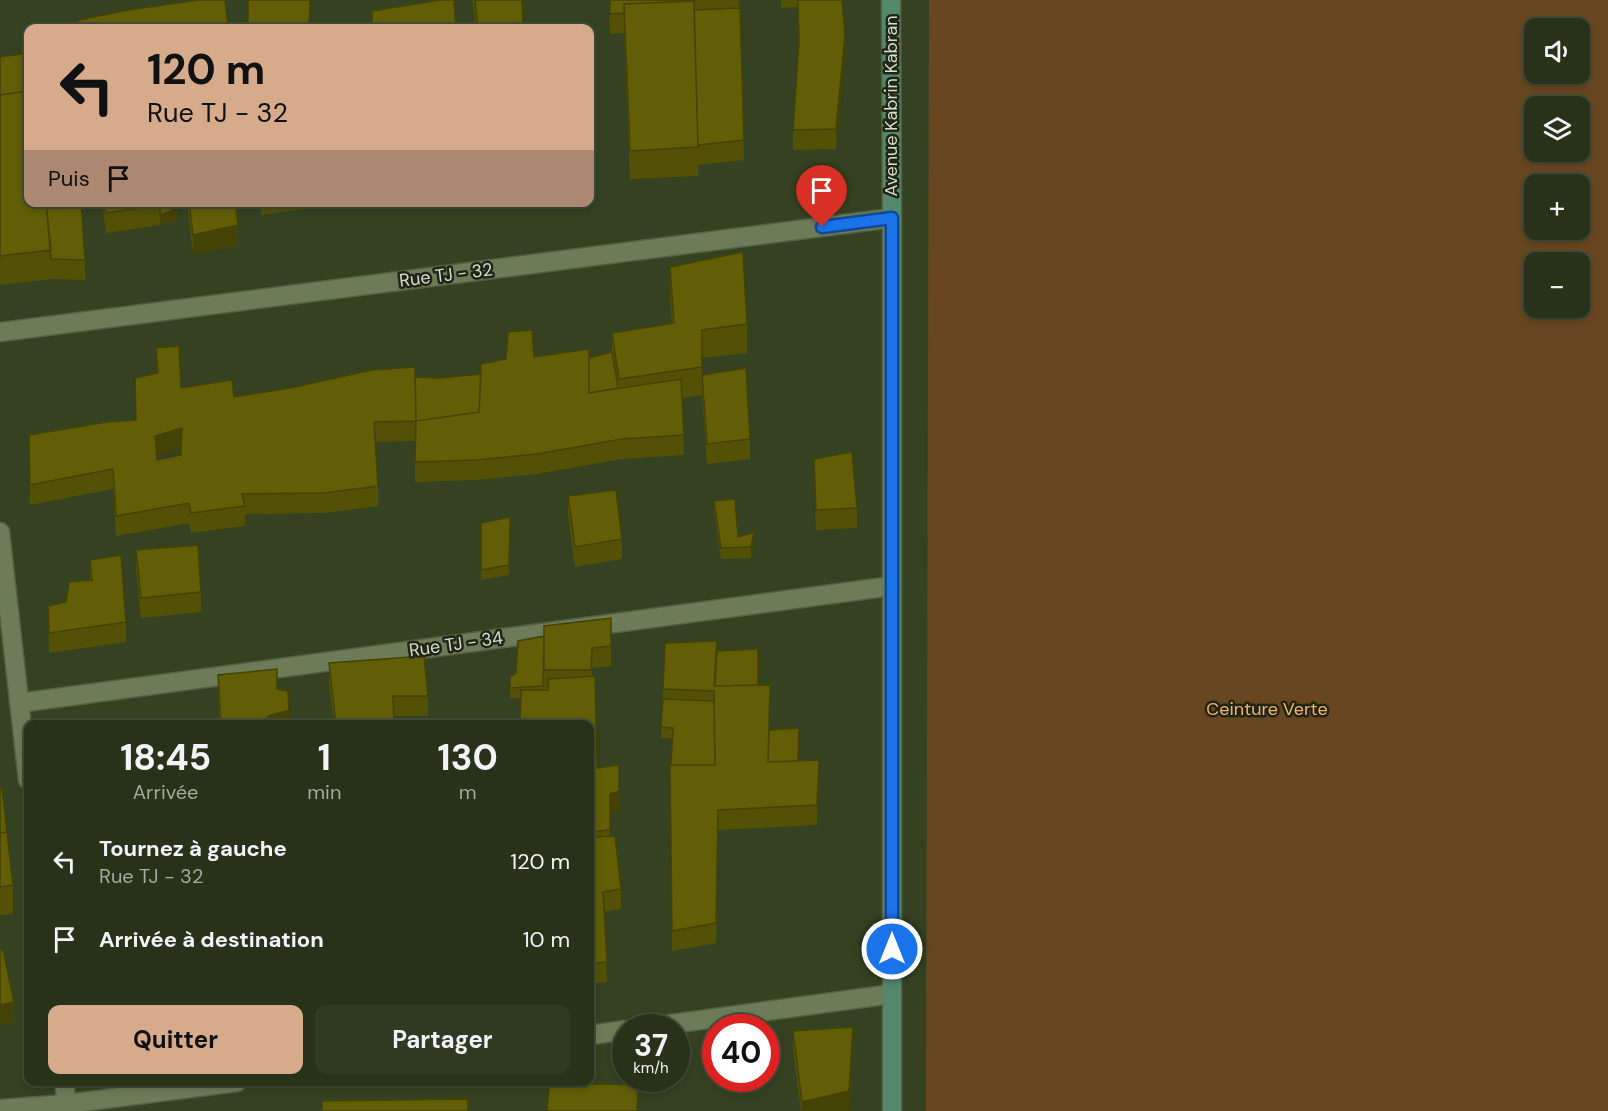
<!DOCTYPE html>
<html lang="fr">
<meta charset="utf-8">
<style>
:root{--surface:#273219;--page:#2f3a22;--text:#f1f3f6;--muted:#a4aaa2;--line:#434d38;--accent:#d6ab8b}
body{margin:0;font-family:"DM Sans",sans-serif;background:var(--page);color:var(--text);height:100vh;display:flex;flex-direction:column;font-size:22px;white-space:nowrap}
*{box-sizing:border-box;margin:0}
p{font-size:20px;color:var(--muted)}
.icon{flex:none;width:33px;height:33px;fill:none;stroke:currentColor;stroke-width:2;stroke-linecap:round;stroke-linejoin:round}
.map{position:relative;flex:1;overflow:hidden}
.panel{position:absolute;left:24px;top:720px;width:570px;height:366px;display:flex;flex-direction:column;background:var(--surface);border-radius:12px;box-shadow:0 3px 9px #0003,0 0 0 2px var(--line)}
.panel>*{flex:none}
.top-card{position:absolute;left:24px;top:24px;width:570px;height:183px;border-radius:12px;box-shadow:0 3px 9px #0003,0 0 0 2px var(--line);background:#d6ab8b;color:#111;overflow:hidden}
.buttons{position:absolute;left:1524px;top:18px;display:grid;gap:12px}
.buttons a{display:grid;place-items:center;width:66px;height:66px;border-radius:12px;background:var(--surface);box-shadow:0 3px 9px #0003,0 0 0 2px var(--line);font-size:30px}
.speed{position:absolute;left:612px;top:1014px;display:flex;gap:12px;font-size:30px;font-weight:700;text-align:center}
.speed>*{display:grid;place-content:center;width:78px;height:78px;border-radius:50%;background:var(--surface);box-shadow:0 3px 9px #0003,0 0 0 2px var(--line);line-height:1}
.speed small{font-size:15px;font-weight:400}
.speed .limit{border:9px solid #d22;background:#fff;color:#111}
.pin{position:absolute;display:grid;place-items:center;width:51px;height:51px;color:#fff;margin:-62px -26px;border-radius:50% 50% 50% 0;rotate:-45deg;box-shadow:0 0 6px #0007}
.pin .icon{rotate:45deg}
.me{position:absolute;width:66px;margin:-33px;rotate:0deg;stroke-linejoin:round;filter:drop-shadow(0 0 4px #0008)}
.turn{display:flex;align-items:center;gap:21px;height:126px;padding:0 24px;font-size:27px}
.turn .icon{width:78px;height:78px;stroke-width:2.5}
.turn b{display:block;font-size:42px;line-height:51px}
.then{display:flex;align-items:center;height:57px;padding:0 24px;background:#0003;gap:12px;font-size:22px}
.eta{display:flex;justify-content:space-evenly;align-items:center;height:102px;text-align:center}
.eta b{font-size:36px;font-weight:700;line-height:42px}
.cta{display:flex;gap:12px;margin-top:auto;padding:12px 24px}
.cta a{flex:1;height:69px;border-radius:12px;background:var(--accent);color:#111;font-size:24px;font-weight:700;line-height:69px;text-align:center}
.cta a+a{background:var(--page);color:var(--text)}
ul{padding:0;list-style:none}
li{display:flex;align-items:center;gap:18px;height:78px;padding:0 24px}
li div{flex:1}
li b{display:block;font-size:22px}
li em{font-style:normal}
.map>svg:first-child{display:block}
.green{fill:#684620;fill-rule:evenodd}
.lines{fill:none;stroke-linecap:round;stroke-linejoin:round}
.street-casing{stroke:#545f42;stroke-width:21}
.secondary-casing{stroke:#545f42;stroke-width:21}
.street{stroke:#6c7c58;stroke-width:18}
.secondary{stroke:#53886c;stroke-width:18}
.wall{fill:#535106;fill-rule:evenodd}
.shaded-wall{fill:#444205}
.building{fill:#615e07;stroke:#444205;stroke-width:1.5;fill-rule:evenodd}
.route-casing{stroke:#114b97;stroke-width:15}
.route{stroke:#1a73e8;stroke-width:10}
.labels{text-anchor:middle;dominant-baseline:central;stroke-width:5;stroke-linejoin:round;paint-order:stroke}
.street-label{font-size:18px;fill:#d6dfcb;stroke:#1f2617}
.park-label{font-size:18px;fill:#fab262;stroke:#1f2617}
</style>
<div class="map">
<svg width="1608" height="1111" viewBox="0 0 1608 1111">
<rect width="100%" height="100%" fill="#344221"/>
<path class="green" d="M 929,0 L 1608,0 L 1608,1111 L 926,1111 ZM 1534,28 L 1580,28 L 1580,74 L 1534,74 ZM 1534,106 L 1580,106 L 1580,152 L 1534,152 ZM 1534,184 L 1580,184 L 1580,230 L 1534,230 ZM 1534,262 L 1580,262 L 1580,308 L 1534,308 Z"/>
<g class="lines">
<defs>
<path id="street" d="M 0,332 L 892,218
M 0,532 L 28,780
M 19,703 L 892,586
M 642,1028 L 892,994
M 590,1035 L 626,1030
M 64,1082 L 68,1111
M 0,1109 L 67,1104 L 237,1082"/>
<path id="secondary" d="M 891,0 L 892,218 L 892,1111"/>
</defs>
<use href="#street" class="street-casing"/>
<use href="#secondary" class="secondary-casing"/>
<use href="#street" class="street"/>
<use href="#secondary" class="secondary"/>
</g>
<path class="wall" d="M 472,0 L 522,0 L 523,28 L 476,28 Z
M 609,0 L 739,0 L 744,160 L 698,165 L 698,176 L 630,179 L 624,33 L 610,34 Z
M 781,0 L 842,0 L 845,55 L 836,149 L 793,150 L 793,130 L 799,46 L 798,7 L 781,8 Z
M 0,57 L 28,202 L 85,260 L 85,280 L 51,279 L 0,285 Z
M 102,202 L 177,202 L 178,219 L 160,225 L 106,233 Z
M 187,202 L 235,202 L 238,245 L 193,255 Z
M 261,202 L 357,202 L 261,215 Z
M 670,267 L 747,324 L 747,353 L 702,358 L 702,375 L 750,439 L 750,459 L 707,464 L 702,395 L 682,398 L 684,455 L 622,459 L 537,474 L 476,480 L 415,482 L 415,441 L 375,442 L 378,486 L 378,506 L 325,513 L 245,514 L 245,526 L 191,533 L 189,523 L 116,536 L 113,489 L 30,505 L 29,435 L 136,420 L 135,378 L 157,374 L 156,348 L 181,388 L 234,397 L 415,377 L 440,378 L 481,374 L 534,357 L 589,358 L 612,352 L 612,333 L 672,324 L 670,296 ZM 181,448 L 181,455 L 157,460 L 157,455 Z
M 814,459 L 857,508 L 857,528 L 816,530 Z
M 568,496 L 622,539 L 622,559 L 575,567 L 568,516 Z
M 714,501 L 738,537 L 754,542 L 751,558 L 721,559 L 714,511 Z
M 510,517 L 509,575 L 481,580 L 481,523 Z
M 136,550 L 201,592 L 201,612 L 141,618 L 136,570 Z
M 90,560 L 126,622 L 126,642 L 49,653 L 48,606 L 66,602 L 90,580 Z
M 611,618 L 611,666 L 592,668 L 592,676 L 595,676 L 597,768 L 619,811 L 610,814 L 610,836 L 621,889 L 621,909 L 604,912 L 607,982 L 590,984 L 590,863 L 594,862 L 594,851 L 590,852 L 590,724 L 521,698 L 510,698 L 510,677 L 516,673 L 544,636 Z
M 717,651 L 758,685 L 770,705 L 770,730 L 798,761 L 819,780 L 817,825 L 718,830 L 716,943 L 672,951 L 670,765 L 672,738 L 661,738 L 663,689 Z
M 329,663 L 428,696 L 428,716 L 394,716 L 394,724 L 334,724 L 329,683 Z
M 218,675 L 277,689 L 289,724 L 219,724 Z
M 0,788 L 13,885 L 13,914 L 0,915 Z
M 793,1031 L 853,1047 L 849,1111 L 801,1111 L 793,1051 Z"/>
<path class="shaded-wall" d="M 310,0 L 311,0 L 310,28 L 309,28 Z
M 845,35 L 845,55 L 836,149 L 836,129 Z
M 178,208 L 178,219 L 160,225 L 160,215 Z
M 238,225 L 238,245 L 193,255 L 193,235 Z
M 182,428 L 182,448 L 155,456 L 155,436 Z
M 754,532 L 754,542 L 751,558 L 751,547 Z
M 289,710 L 289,724 L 266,724 L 268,716 Z
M 819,760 L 819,780 L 817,825 L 817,805 Z
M 619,791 L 619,811 L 610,814 L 610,794 Z
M 14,1002 L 14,1022 L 0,1025 L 0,1005 Z
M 853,1027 L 853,1047 L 849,1111 L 802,1111 L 802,1102 Z"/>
<path class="building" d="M 198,0 L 225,0 L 228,27 L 248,24 L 248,0 L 310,0 L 309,28 L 79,28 L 78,20 L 128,10 Z
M 440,0 L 454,0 L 456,28 L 372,28 L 372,11 Z
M 475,0 L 522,0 L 523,28 L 478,28 Z
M 610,0 L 694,0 L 694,1 L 624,4 L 624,13 L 610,14 Z
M 798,0 L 842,0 L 845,35 L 836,129 L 793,130 L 799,41 Z
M 694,1 L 698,147 L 630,151 L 624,4 Z
M 740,8 L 744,140 L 698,145 L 694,10 Z
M 345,24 L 345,28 L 309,28 L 309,27 Z
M 28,53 L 28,91 L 0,95 L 0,57 Z
M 28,91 L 28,202 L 46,202 L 51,250 L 0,256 L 0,95 Z
M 51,202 L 81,202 L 85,260 L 51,259 L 46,204 Z
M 105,202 L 160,202 L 160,205 L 106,213 Z
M 160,202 L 177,202 L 178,208 L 160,215 Z
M 189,202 L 235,202 L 238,225 L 193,235 Z
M 261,202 L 275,202 L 261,204 Z
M 743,252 L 747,324 L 702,330 L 702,367 L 619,379 L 612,333 L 674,323 L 670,267 Z
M 532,330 L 534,357 L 589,349 L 589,393 L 681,379 L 684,435 L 622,439 L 537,454 L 476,460 L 415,462 L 416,421 L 374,422 L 378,486 L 325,493 L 242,494 L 245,506 L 191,513 L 189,503 L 116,516 L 113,469 L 30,485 L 29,435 L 107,422 L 136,420 L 135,378 L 158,373 L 156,348 L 179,346 L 181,388 L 232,380 L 234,397 L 290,388 L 372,370 L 415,367 L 416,421 L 479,412 L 481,364 L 506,359 L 508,332 ZM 182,428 L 181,455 L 157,460 L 155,436 Z
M 612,352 L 618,388 L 589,393 L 589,358 Z
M 746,368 L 750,439 L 707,444 L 702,375 Z
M 481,374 L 479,412 L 416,421 L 415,377 L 440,378 Z
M 852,452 L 857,508 L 816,510 L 814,459 Z
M 616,490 L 622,539 L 575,547 L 568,496 Z
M 735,499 L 738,537 L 754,532 L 751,547 L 721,548 L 714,501 Z
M 510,517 L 509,565 L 481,570 L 481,523 Z
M 198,545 L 201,592 L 141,598 L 136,550 Z
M 121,555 L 126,622 L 49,633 L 48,606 L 66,602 L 69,582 L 92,580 L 90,560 Z
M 611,618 L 611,646 L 592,648 L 591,670 L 544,670 L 544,626 Z
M 544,636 L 543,686 L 510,688 L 510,677 L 516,673 L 518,641 Z
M 717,641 L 714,686 L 770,685 L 768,762 L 819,760 L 817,805 L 718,810 L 716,923 L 672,931 L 670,765 L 715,765 L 714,691 L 663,689 L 665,643 Z
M 758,649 L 758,685 L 715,686 L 717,651 Z
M 424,656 L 428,696 L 393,696 L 394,724 L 336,724 L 329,663 Z
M 277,669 L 277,689 L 288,691 L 289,710 L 268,716 L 266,724 L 221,724 L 218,675 Z
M 595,676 L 597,757 L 590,757 L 590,724 L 520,724 L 521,690 L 548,690 L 548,679 Z
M 663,699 L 714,701 L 715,765 L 671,765 L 673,728 L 661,727 Z
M 799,728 L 798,761 L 768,762 L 769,730 Z
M 619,765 L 619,791 L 610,794 L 610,830 L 590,832 L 590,769 Z
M 0,788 L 2,788 L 7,832 L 0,833 Z
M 7,832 L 13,885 L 0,887 L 0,833 Z
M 615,836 L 621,889 L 603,892 L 607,962 L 590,964 L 590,863 L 594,862 L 594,837 Z
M 0,950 L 3,950 L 14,1002 L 0,1005 Z
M 853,1027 L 849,1091 L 802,1102 L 793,1031 Z
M 602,1084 L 638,1085 L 637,1111 L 547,1111 L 549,1085 Z
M 468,1099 L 468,1111 L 322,1111 L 322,1101 Z"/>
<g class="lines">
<defs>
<path id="route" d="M 822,227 L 892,218 L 892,949"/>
</defs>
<use href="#route" class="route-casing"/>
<use href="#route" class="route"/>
</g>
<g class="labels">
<g class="street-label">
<text transform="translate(891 106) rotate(-90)">Avenue Kabrin Kabran</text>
<text transform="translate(446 275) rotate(-7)">Rue TJ - 32</text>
<text transform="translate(456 644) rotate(-8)">Rue TJ - 34</text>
</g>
<g class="park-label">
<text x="1267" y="709">Ceinture Verte</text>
</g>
</g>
</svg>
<div class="buttons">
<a><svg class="icon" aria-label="sound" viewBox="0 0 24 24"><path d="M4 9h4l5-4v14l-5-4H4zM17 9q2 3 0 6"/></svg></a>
<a><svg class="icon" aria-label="layers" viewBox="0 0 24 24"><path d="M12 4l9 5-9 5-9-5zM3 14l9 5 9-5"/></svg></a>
<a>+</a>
<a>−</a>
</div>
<div class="speed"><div>37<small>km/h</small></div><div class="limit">40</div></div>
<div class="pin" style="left:822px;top:227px;background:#d93025"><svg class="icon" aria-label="arrive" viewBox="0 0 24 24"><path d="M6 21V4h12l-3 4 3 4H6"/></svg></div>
<svg class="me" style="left:892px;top:949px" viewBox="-20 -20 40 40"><circle r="17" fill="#1a73e8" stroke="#fff" stroke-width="3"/><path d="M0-11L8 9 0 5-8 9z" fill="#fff"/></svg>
<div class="top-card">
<div class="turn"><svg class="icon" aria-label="left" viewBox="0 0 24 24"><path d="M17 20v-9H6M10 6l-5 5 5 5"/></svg><div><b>120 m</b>Rue TJ - 32</div></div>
<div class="then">Puis<svg class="icon" aria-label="arrive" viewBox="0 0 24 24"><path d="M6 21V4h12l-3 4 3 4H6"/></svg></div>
</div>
<section class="panel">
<div class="eta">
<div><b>18:45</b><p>Arrivée</p></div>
<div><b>1</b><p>min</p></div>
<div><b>130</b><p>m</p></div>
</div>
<ul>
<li><svg class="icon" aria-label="left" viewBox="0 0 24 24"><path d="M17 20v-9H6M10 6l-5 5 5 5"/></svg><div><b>Tournez à gauche</b><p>Rue TJ - 32</p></div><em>120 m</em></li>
<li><svg class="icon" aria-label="arrive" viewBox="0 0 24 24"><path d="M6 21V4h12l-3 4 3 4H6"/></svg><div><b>Arrivée à destination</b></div><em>10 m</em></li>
</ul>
<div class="cta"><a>Quitter</a><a>Partager</a></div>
</section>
</div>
